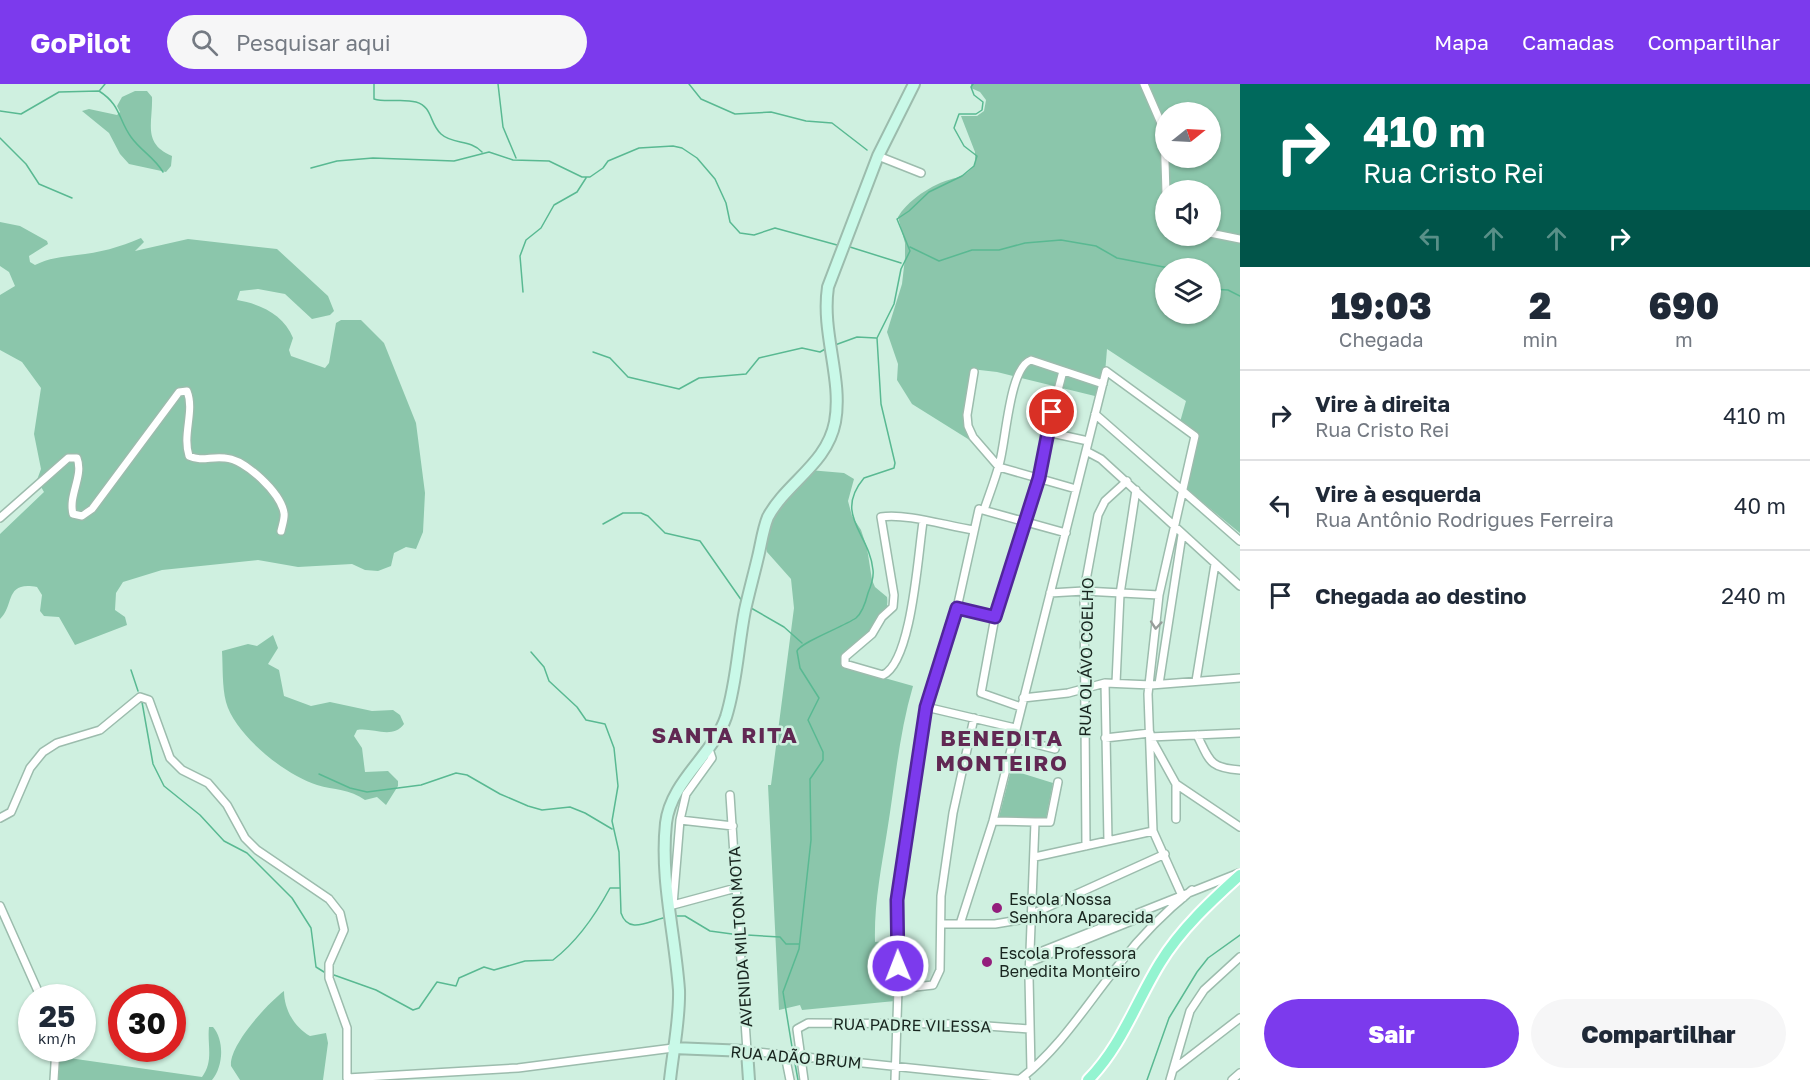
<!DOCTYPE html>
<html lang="pt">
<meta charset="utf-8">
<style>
:root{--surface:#fff;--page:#f6f6f7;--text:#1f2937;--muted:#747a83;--line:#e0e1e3;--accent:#7c3aed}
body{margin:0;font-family:"Golos Text",sans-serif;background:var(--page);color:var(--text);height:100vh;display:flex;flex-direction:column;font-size:22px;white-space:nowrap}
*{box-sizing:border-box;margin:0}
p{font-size:20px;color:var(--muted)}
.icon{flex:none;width:33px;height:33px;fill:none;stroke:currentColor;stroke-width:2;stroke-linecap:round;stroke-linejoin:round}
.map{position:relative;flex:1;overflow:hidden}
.details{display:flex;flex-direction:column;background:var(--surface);width:570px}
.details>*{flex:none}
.hud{background:#00695c;color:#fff;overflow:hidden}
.needle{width:39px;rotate:72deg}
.tools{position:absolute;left:1155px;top:18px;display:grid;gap:12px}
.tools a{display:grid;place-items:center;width:66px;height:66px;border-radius:50%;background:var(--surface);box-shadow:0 2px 4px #0004;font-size:30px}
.speed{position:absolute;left:18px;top:900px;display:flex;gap:12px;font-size:30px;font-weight:700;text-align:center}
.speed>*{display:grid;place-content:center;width:78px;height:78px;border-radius:50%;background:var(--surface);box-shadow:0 2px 4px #0004;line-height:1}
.speed small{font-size:15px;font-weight:400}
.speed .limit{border:9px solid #d22;background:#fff;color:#111}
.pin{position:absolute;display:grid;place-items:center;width:51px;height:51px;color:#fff;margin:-26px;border:3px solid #fff;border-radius:50%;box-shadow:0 2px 6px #0007}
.me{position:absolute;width:66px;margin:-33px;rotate:359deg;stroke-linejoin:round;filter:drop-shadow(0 0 4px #0008)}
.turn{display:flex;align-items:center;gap:21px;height:126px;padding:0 24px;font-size:27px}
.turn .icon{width:78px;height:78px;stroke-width:2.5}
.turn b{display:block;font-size:42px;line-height:51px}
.lanes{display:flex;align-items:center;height:57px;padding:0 24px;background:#0003;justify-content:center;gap:30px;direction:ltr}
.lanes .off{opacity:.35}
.eta{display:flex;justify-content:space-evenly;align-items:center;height:102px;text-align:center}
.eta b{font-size:36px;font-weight:800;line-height:42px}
.primary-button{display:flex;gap:12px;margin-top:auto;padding:12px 24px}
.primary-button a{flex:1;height:69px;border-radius:36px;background:var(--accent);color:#fff;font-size:24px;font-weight:800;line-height:69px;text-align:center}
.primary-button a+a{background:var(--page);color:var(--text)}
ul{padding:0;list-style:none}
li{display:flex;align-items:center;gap:18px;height:90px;padding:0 24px;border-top:2px solid var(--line)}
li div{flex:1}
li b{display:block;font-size:22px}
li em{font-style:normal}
header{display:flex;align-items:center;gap:36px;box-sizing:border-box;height:84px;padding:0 30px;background:var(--accent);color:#fff}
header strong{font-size:28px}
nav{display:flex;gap:33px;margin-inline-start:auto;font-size:21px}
.search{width:420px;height:54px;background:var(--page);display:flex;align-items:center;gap:15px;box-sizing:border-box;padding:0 21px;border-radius:33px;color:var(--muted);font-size:22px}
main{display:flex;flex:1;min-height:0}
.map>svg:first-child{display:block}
.green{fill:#8bc6ab;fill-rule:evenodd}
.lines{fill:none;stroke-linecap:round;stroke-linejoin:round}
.stream{stroke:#59b992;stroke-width:1.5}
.street-casing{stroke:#9cbcad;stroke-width:10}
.secondary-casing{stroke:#9cbcad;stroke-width:14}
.primary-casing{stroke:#fff;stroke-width:14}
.street{stroke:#fff;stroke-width:7}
.secondary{stroke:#c9f9e8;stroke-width:10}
.primary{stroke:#94f4d1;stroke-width:10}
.oneway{stroke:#979d9a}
.route-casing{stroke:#51269a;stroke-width:15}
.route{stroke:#7c3aed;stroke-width:10}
.poi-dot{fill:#931e7c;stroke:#cff0e0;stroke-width:2}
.labels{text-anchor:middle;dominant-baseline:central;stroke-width:5;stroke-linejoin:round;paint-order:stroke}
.street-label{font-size:16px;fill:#18251f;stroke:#cff0e0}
.poi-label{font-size:16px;fill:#18251f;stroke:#cff0e0;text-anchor:start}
.district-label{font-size:22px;font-weight:bold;letter-spacing:1.5px;fill:#612853;stroke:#cff0e0}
</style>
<header>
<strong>GoPilot</strong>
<div class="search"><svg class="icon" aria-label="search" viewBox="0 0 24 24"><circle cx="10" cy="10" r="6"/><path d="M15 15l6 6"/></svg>Pesquisar aqui</div>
<nav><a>Mapa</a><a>Camadas</a><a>Compartilhar</a></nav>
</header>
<main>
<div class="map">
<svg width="1240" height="996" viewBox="0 0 1240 996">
<rect width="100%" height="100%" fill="#cff0e0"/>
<path class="green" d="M 971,0 L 1240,0 L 1240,449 L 1185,404 L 1196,354 L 1180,338 L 1186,317 L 1107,265 L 1103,314 L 997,288 L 971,285 L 970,338 L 979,358 L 976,360 L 912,320 L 897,296 L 898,280 L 887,248 L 902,200 L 905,174 L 905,159 L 898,133 C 906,119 923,107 938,100 C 953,93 964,95 975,81 L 975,68 L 961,32 L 977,32 L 984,27 L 986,16 L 980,8 L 971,4 ZM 1166,28 L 1210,28 L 1210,74 L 1166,74 ZM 1166,106 L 1210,106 L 1210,152 L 1166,152 ZM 1166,184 L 1210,184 L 1210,230 L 1166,230 Z
M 135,7 L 147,7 L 152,13 C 153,39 142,59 172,72 L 171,82 L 166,88 L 129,80 L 120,70 L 109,49 L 82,27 L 89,25 L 117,31 L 120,28 L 117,22 L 122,13 Z
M 0,138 L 20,142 L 47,157 L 48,160 L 29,172 L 30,178 L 35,181 C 49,174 61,173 77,171 C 99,169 120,163 141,154 L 144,158 L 135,167 L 188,155 L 277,165 L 328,212 L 334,227 L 330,231 L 312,235 L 285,210 L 258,205 L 240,207 L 237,216 C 261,220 284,231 293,254 L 289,266 L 291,272 L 325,284 L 329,279 L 336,239 L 341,236 L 361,236 L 384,259 L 416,339 L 425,409 L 423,448 L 416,465 L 406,463 L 394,469 L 391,482 L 378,487 L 365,486 L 352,480 L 298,483 L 258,476 L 162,486 L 123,498 L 116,509 L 115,526 L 125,533 L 127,541 L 75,561 L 59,533 L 44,532 L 40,527 L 42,511 L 37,503 C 4,497 15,521 0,535 L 0,450 L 44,408 L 37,396 L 41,385 L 34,350 L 41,304 L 22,278 L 0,266 L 0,211 L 15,202 L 9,188 L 0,182 Z
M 809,386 L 844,389 L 854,395 L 848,417 L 852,432 L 861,446 L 867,464 L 872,496 L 875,503 L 887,513 C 891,539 859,561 842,576 L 842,582 L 913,602 C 899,650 895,699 887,748 C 881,786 874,820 875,858 L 894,856 L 895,917 L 802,926 L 800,921 L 779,926 L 768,701 L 771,701 L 794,524 L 791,495 L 767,468 L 765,458 L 770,435 Z
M 273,551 L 278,564 L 268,580 L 279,586 L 284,612 L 311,622 L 330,618 L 372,627 L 393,626 L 400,631 L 404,640 C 392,656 373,643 357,646 L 354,652 L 362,664 L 365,688 L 388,687 L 398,697 L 398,702 L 386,721 L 377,713 L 365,716 C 350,705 334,706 317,701 C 285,691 235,651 226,618 C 222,602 223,584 222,567 L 248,560 L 257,562 Z
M 1011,686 L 1053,699 L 1046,735 L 999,733 Z
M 284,907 C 284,925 294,943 310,952 L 326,949 L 328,959 L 323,996 L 240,996 L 231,982 C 229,961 268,919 284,907 Z
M 209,943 L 213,943 C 225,957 223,983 212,996 L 55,996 L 55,972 L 202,993 C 214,977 207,961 209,943 Z"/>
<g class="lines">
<path class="stream" d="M 374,0 L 374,15 C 387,19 402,14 416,18 C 433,23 429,39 441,50 C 453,61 470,55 482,68
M 498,0 L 503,43 L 516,74
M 689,0 L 701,15 L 735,30 L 771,28 L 806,37 L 832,39 L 867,66
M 100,6 L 105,0
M 0,27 L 21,30 L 59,8 L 99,7 C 121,21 118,35 131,53 C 141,67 154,73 163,88
M 0,54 L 26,80 L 39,100 L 72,114
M 311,84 L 337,77 L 373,74 L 454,77 L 489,68 L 513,76 L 549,77 L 582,93 L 590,93 L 603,84 L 608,77 L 639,64 L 673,62 L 682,64 L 697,74 L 715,95 L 726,119 L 730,138 L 740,149 L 754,151 L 775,144 L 837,161
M 850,163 L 901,179
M 910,163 L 939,177 L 972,166 L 999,166 L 1025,159 L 1061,156 L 1096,162 L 1117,174 L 1169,184
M 1210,205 L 1228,206 L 1240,212
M 523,208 L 520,172 L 526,156 L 541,144 L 554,121 L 577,108 L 586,94
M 835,261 L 857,253 L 876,254
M 593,268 L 610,274 L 628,293 L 679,305 L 699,294 L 746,290 L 759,274 L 802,264 L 820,268 L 827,264
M 603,440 L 623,429 L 641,429 L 648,432 L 665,449 L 700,457 L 742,517
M 751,524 L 784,543 L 802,559
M 531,568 L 544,583 L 549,597 L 577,623 L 586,636 L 605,640 L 614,664 L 618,702 L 612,737 L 619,768 L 621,829 C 628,850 647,838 663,834
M 131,586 L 138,607
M 142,618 L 153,680 L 164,702 L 200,731 L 224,757 L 247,769 L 292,814 L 311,844 L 316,883 L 324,888
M 319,690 L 350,704 L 367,708 L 421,701 L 456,689 L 467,691 L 500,710 L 528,722 L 542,726 L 570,723 L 585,729 L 612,745
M 674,832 L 685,832 L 710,847 L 732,850
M 747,851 L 780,853 L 786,860 L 799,860
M 334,891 L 376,906 L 413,926 L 419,924 L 437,898 L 456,902 L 459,894 L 484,883 L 494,886 L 525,877 L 553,876 C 578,857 596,830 610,804 L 620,804
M 793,969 L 783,908 L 799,865 L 811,756 L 810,695 L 823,676 L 823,668 L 808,636 L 819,614 L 800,584 L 797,567 C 801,558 843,543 856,534 C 862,529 866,517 868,509 C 871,502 874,494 873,486 C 870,450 833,431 864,394 L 894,384 L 895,379 L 881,320 L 877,254 L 894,220 L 901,185 L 910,167 L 897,135 L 909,127 L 929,108 L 962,92 L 974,82 L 977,72 L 964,62 L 954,44 L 959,30 L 976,30 L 982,26 L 983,18 L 974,11 L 971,3 L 973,0
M 794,974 L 798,996
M 1147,996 L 1169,934 L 1197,888 L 1208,874 L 1240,851"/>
<defs>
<path id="street" d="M 1144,0 L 1164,46 L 1166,109
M 878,72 L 921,89
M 1210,149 L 1240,155
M 974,288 L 967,331 L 968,342 L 973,353 L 999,383 L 1076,405
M 1095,330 L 1240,457
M 1047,348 L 1088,357
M 1086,367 L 1101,375 L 1240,502
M 984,426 C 989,411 995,396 999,381 C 1006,359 1009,283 1031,276 L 1103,300
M 0,434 L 68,374 L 77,374 C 84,392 68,411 73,430 L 82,432 L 92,425 L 179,308 L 187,307 C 195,327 182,350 189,372 C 202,378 211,372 225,374 C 245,375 281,409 284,429 C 285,434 282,442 281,447
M 923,438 C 918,469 912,578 883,591 L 845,580 L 845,573 L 872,550 L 882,533 L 893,523 L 894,511 L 881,433 C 906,429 947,442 974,446
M 1050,509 L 1084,507 L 1159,511
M 957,524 L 995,533
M 1196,597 L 1215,480
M 1105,599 L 1108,757
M 1116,599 L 1120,510 L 1136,406
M 1159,600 L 1182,451
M 1023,614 L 1068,609 L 1105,599 L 1151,601 L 1240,594
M 926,623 L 1015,644
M 1021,623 L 981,609 L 995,533 L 1039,395 L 1047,348 L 1063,287
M 1240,649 L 1150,653 L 1176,700 L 1240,743
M 1197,651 C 1210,677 1209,684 1240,686
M 1013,654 L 1055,665
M 1105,654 L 1150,649
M 730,711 L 747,967 L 1026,996
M 0,734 L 11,728 L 30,684 L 43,668 L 57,659 L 100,646 L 140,613 L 149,616 L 170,674 L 182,686 L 208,699 L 227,721 L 245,754 L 257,766 L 329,815 L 340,829 L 344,846 L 329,880 L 329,894 L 347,944 L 347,994 L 518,984 L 673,964
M 1176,735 L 1176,700
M 680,736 L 733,742
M 993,737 L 1035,738 L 1029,893 L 1031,986
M 1035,738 L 1050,738 L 1058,698
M 1086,762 L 1084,507 L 1098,431 L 1105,417 L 1127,397
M 1035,773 L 1153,747
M 669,821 L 673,821 L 680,736 L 686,710 L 712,674 L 709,665
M 673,821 L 736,804
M 0,822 L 41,914
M 941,840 L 995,840 L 1019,836 L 1165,770
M 960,840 L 993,737 L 1106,287 L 1195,352 L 1159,511 L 1148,610 L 1153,747 L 1183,814
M 1030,872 L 1239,789
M 1030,878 L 1139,834
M 898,905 L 933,901 L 940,886 L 941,812 L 953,729 L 974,634
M 785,971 L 790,996
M 1174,985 L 1240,934
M 54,996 L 56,964
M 804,996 L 797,945 L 808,939 L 960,940 L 1029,945
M 895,996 L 898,905 L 897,816 L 926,623 L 957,524 L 979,425 L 1066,449
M 1019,996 C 1061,964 1088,918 1121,878 C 1141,852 1166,827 1192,806
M 1170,996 L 1190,927 L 1204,906 L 1240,873
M 1232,996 L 1240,989"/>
<path id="secondary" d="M 673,964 L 747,967 L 749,996
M 670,996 C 673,967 680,935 679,906 C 675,850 660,795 666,739 C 671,697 713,671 726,633 C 737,598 738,561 745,526 C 749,508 754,490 758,473 C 761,461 763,445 768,433 C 787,398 827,380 835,338 C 843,295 821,249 828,203 L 878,72 L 914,0"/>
<path id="primary" d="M 1088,996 C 1121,963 1136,918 1160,879 C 1180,846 1211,817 1240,791"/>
</defs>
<use href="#street" class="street-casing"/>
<use href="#secondary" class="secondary-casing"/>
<use href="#primary" class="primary-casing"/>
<use href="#street" class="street"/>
<use href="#secondary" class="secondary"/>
<use href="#primary" class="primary"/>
</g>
<defs><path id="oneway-chevron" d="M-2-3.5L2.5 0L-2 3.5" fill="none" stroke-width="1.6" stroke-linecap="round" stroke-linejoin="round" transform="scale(1.5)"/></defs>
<use class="oneway" href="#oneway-chevron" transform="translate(1156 541) rotate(95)"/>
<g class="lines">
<defs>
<path id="route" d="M 898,882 L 897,816 L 926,623 L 957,524 L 995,533 L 1039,394 L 1052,328"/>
</defs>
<use href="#route" class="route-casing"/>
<use href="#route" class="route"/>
</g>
<g class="poi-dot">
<circle cx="997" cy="824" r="6"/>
<circle cx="987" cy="878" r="6"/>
</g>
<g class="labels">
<g class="street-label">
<text transform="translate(1086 573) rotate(-89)">RUA OLÁVO COELHO</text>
<text transform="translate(740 853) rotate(-94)">AVENIDA MILTON MOTA</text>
<text transform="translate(912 941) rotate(1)">RUA PADRE VILESSA</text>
<text transform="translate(796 973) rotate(5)">RUA ADÃO BRUM</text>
</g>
<g class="poi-label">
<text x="1009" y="815">Escola Nossa<tspan x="1009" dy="18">Senhora Aparecida</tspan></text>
<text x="999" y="869">Escola Professora<tspan x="999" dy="18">Benedita Monteiro</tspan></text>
</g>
<g class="district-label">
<text x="725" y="650">SANTA RITA</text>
<text x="1002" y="653">BENEDITA<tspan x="1002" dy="25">MONTEIRO</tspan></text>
</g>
</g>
</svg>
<div class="tools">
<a><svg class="needle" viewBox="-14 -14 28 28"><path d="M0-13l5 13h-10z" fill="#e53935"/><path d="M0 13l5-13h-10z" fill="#747a83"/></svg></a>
<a><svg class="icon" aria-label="sound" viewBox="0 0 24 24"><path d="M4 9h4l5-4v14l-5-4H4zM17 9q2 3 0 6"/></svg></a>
<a><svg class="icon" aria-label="layers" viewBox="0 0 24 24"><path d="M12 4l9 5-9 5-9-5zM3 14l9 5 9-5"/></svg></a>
</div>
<div class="speed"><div>25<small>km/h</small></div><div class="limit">30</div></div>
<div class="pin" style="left:1052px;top:328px;background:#d93025"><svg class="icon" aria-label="arrive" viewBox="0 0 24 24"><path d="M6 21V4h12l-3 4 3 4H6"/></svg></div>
<svg class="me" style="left:898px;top:882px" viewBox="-20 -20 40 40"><circle r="17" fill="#7c3aed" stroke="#fff" stroke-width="3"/><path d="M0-11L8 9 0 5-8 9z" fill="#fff"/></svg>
</div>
<section class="details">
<div class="hud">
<div class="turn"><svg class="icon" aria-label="right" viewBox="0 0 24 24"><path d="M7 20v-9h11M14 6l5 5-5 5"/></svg><div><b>410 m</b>Rua Cristo Rei</div></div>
<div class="lanes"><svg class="icon off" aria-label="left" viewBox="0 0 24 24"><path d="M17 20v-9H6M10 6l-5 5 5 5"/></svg><svg class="icon off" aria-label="ahead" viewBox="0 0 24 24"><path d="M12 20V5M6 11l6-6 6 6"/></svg><svg class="icon off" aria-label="ahead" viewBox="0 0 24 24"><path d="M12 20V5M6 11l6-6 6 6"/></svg><svg class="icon" aria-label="right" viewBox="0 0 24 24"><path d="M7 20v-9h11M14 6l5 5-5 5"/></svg></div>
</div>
<div class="eta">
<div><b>19:03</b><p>Chegada</p></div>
<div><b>2</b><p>min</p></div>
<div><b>690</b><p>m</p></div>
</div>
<ul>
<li><svg class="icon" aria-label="right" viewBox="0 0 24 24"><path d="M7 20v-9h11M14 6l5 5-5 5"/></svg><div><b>Vire à direita</b><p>Rua Cristo Rei</p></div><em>410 m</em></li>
<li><svg class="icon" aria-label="left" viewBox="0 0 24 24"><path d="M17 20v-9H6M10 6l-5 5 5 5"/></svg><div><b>Vire à esquerda</b><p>Rua Antônio Rodrigues Ferreira</p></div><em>40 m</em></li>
<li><svg class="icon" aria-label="arrive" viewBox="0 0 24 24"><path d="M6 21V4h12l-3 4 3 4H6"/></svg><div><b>Chegada ao destino</b></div><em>240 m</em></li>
</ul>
<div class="primary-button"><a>Sair</a><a>Compartilhar</a></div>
</section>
</main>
